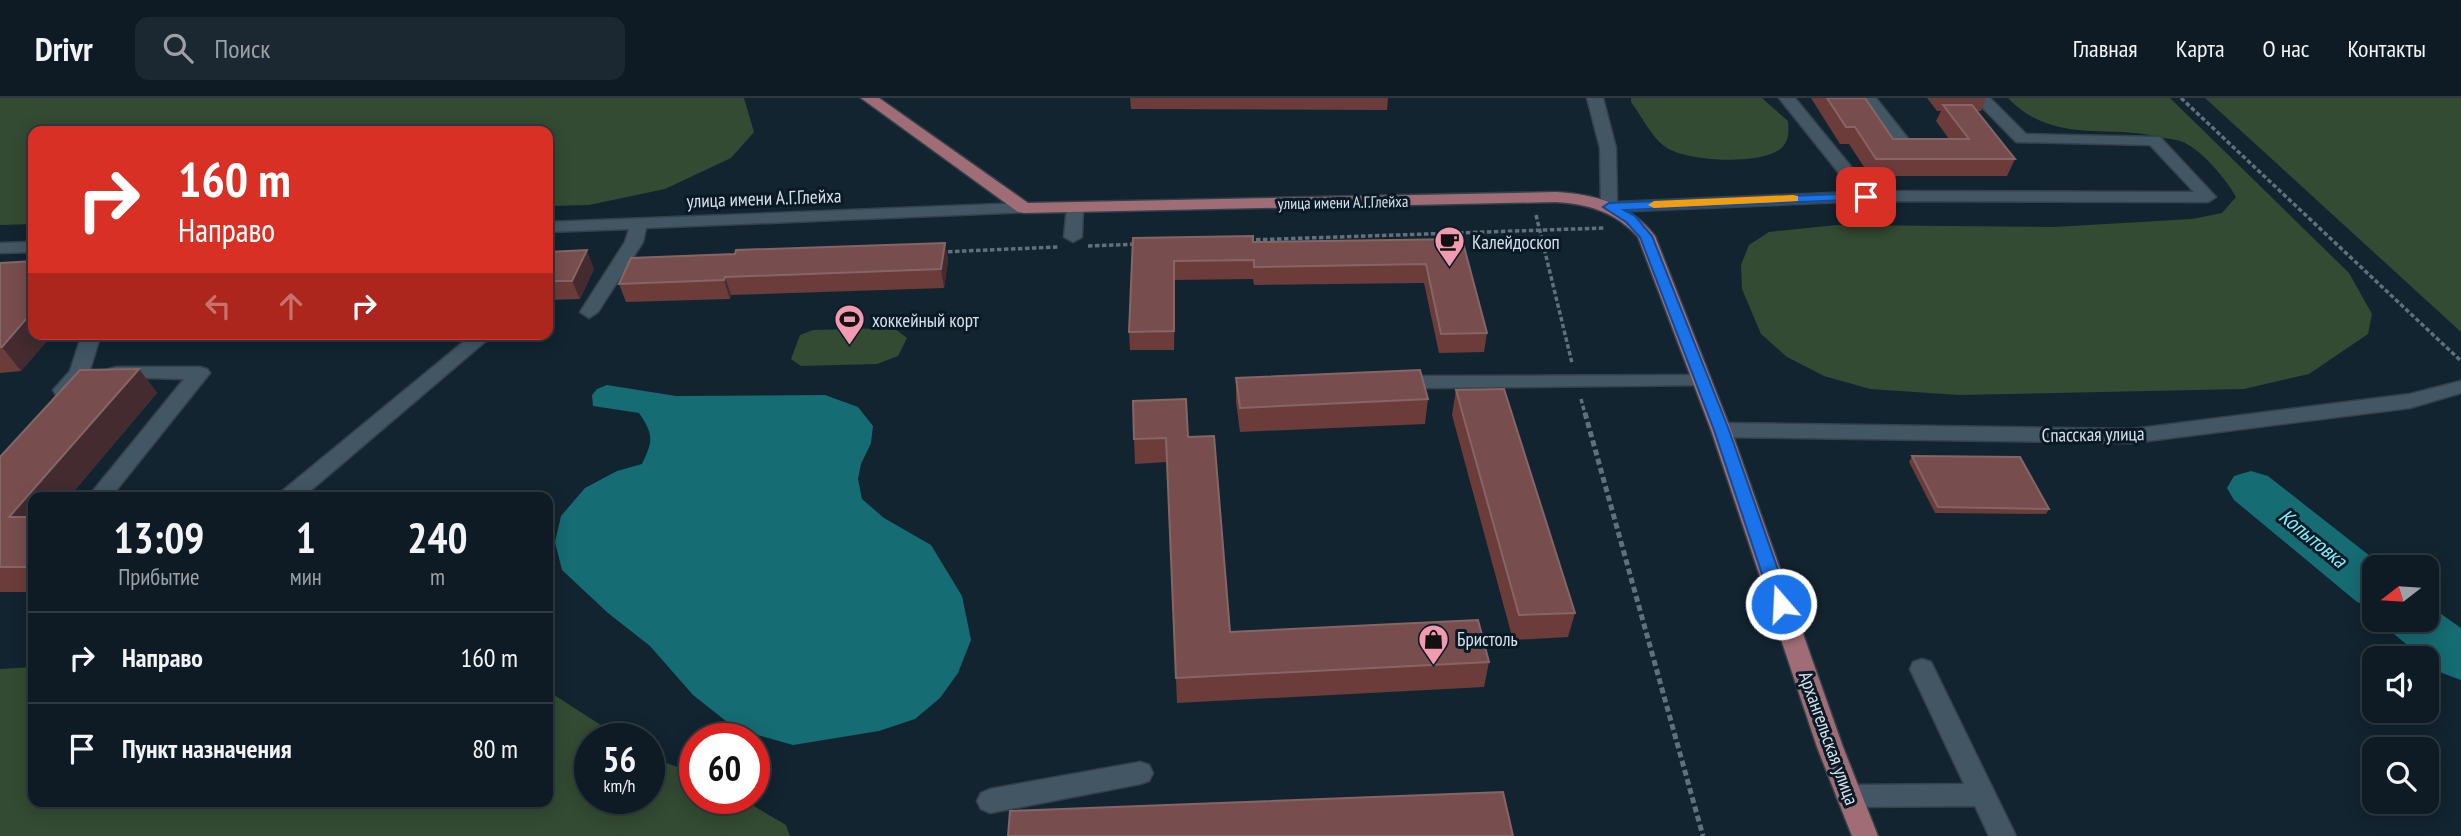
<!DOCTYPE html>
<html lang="ru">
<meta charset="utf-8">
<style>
:root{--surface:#0e1b24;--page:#1c2831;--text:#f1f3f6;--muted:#9ba1a6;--line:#2e3941}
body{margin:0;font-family:"PT Sans Narrow",sans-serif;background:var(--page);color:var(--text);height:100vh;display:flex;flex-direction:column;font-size:26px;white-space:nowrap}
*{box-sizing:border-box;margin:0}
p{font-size:23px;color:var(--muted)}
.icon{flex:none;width:38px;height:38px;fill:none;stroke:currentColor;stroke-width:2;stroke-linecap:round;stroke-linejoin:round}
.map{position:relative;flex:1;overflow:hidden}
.sheet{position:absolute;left:28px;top:394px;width:525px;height:315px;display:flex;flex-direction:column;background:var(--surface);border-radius:14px;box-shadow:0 4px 18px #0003,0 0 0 2px var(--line)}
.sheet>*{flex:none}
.banner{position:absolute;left:28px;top:28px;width:525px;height:214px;border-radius:14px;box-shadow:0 4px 18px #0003,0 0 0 2px var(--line);background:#d93025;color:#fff;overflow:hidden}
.needle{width:46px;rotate:253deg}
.tools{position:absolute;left:2362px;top:457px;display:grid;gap:14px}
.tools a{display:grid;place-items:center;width:77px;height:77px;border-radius:14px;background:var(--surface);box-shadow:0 4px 18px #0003,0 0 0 2px var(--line);font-size:35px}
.speed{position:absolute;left:574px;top:625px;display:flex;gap:14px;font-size:35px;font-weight:700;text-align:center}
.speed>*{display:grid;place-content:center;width:91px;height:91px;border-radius:50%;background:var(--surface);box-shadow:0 4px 18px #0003,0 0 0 2px var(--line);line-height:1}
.speed small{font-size:18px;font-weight:400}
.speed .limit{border:10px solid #d22;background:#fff;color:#111}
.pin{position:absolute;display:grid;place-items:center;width:60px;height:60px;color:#fff;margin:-30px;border-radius:14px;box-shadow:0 4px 10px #0006}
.me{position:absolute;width:77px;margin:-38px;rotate:341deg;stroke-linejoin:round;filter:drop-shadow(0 0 5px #0008)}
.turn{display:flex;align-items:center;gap:24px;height:147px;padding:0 35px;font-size:32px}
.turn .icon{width:91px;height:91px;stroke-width:2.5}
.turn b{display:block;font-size:49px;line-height:60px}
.lanes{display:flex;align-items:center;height:66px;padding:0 35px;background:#0003;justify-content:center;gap:35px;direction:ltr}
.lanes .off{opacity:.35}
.eta{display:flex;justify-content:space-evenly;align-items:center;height:119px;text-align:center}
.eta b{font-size:42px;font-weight:700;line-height:49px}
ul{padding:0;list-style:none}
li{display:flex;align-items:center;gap:21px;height:91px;padding:0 35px;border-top:2px solid var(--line)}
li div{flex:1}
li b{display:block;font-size:26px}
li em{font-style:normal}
header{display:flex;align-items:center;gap:42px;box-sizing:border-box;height:98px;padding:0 35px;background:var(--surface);border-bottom:2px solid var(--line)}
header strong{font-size:33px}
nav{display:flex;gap:38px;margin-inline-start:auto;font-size:24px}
.search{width:490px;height:63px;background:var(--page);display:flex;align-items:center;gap:18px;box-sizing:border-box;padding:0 24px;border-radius:14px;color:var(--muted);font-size:26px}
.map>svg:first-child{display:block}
.green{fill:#334b32}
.water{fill:#156c72}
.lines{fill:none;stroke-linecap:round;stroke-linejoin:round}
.river{fill:#156c72;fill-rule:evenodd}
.minor-casing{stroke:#34404a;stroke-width:3}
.major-casing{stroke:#34404a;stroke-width:3}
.path-far1{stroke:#61707b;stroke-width:3.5;stroke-dasharray:4.5 2.5;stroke-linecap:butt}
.path{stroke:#61707b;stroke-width:5;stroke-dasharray:6 3.5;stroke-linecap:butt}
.minor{fill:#425664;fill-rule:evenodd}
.major{fill:#a06d76;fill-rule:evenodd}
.wall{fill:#6c3c3b}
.shaded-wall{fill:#432b2f}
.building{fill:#784d4e;stroke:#866566;stroke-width:2}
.route{fill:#1a73e8;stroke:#114b97;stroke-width:2}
.slow{fill:#f59e0b}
.labels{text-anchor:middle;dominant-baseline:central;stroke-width:6;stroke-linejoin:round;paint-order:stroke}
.far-street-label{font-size:16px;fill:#d7e2ea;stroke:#091a26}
.street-label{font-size:19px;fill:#d7e2ea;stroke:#091a26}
.poi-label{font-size:19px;fill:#d7e2ea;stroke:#091a26;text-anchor:start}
.water-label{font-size:21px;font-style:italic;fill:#7df2fb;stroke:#091a26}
</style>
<header>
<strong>Drivr</strong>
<div class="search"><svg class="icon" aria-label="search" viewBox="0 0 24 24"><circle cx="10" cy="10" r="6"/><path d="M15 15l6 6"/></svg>Поиск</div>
<nav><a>Главная</a><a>Карта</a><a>О нас</a><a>Контакты</a></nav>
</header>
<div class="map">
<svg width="2461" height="738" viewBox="0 0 2461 738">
<rect width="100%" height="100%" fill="#122430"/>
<path class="green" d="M 0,0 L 744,0 L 754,34 L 731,60 L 665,91 L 589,107 L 548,108 L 548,33 L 33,33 L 33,126 L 0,127 Z
M 1631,0 L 1762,0 L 1788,23 C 1789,34 1789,45 1779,52 C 1757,67 1685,64 1664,48 C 1651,38 1641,17 1631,4 Z
M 2008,0 L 2170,0 L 2349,175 L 2372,216 L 2368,236 L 2309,276 L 2244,291 L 1959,297 L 1870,291 L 1824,278 L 1787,259 L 1761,236 L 1742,191 L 1741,167 L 1749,147 L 1769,134 L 1837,127 L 2054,129 L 2192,121 L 2222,115 L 2236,99 C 2227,82 2203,54 2185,45 C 2179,42 2171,41 2164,40 C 2108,25 2054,48 2008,0 Z
M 2205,0 L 2461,0 L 2461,234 Z
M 894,230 L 907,240 L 898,258 L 877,266 L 801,268 L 791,261 L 800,237 L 813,232 Z
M 33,569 L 33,704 L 548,704 L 548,593 L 621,640 L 590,640 L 590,700 L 649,700 L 649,659 L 695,675 L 695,700 L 740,700 L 786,727 L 790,738 L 0,738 L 0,571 Z"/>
<path class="water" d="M 607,287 L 676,298 L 825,297 L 858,309 L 873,328 L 871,345 L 861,366 L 858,381 L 862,401 L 884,420 L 931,447 L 962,498 L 971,542 L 958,575 L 940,600 L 915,621 L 879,633 L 793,647 L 736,631 L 693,597 L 650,548 L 608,515 L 562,472 L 555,444 L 561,418 L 585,390 L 617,373 L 642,366 C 653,343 654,337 639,315 L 593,308 L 592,297 L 597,291 Z"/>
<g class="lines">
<path class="river" d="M 2251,373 L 2268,378 L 2384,469 L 2375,469 L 2375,510 L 2357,504 L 2234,402 L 2227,390 L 2234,378 Z
M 2427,506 L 2461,530 L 2461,582 L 2442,575 L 2427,563 L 2427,560 L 2423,560 L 2394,536 L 2387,522 L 2427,522 Z"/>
<defs>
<path id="minor" d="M 1587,0 L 1603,0 L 1616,50 L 1617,104 L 1854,94 L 1779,0 L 1795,0 L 1871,93 L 2194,94 L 2150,47 L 2016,44 L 1973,0 L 1990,0 L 2026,36 L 2160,39 L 2216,99 L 2208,104 L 1866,103 L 1609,114 L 1601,109 L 1600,50 Z
M 1860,0 L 1876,0 L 1910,43 L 1908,46 L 1896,46 Z
M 1075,104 L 1083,109 L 1082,139 L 1073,144 L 1064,139 L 1067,109 Z
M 1024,105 L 1032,110 L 1030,114 L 646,130 L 643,144 L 598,214 L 589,220 L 580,214 L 625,144 L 629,131 L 548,134 L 548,124 Z
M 33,144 L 33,154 L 0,155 L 0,145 Z
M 82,236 L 101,236 L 89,275 L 70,297 L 56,297 L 53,292 L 70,273 Z
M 473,236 L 494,236 L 303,399 L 278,399 L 281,394 Z
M 116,269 L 200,269 L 207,271 L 210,275 L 111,399 L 88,399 L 184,281 L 109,279 L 106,275 L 109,271 Z
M 1701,277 L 1708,279 L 1711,283 L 1708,287 L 1426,290 L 1419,289 L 1416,284 L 1419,279 L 1426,278 Z
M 2461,283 L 2461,295 L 2410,310 L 2132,345 L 1721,339 L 1714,337 L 1711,332 L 1714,327 L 1721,325 L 2132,331 L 2410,296 Z
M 1922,561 L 1931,564 L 2016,738 L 1989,738 L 1975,708 L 1849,709 L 1840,706 L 1836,698 L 1840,690 L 1849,687 L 1964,686 L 1910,571 L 1913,564 Z
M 1140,664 L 1149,667 L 1153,675 L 1149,683 L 1140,686 L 990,715 L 981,711 L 977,703 L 981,695 L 990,691 Z"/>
<path id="major" d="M 861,0 L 879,0 L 1028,105 L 1556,94 C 1594,96 1631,106 1655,138 L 1731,332 L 1843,649 L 1878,738 L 1852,738 L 1817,649 L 1711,332 L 1638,139 C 1616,114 1588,106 1556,104 L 1024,115 L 1018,114 Z"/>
</defs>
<use href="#minor" class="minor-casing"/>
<use href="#major" class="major-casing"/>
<path class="path-far1" d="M 2181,0 L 2461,263
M 1536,117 L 1572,265
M 1249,142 L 1604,130
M 1088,148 L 1139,146
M 941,154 L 1058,149
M 1581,301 L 1585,316"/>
<path class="path" d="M 1585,315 L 1703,738"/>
<use href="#minor" class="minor"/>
<use href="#major" class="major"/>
</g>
<path class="wall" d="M 1130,0 L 1388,0 L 1387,12 L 1131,11 Z
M 1811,0 L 1865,0 L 1893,41 L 1949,41 L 1936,23 L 1941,13 L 1937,13 L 1927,0 L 1986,0 L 1981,13 L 1976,13 L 2015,61 L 2007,78 L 1870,78 L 1849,46 L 1840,46 Z
M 1133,140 L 1253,144 L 1462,141 L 1487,235 L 1484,254 L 1439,255 L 1424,185 L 1254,187 L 1253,181 L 1175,182 L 1174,252 L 1130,252 L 1129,234 Z
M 945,145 L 948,163 L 944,190 L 731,197 L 730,201 L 626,204 L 619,186 L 735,156 Z
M 548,154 L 594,171 L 580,201 L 548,202 Z
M 0,165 L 33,236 L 53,236 L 21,273 L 0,275 Z
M 139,271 L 157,295 L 69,399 L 33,399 L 33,494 L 0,494 L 0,359 Z
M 1236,280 L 1428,301 L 1425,326 L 1240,334 L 1236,304 Z
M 1456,292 L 1575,515 L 1568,539 L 1513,542 L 1452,317 Z
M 1188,339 L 1230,534 L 1489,564 L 1484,589 L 1177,605 L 1167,364 L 1135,366 L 1134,341 Z
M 1912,358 L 2049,411 L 2046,416 L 1935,415 L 1909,364 Z"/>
<path class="shaded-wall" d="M 945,145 L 948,163 L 944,190 L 941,171 Z
M 587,152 L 594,171 L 580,201 L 572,183 Z
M 1174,163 L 1175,182 L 1174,252 Z
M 725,179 L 731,197 L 730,201 L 724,182 Z
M 33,213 L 33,236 L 53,236 L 21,273 L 2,249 Z
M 139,271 L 157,295 L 69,399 L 33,399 L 33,442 L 9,419 Z"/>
<path class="building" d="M 1827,0 L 1865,0 L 1893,41 L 1969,41 L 1943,7 L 1972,7 L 2015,61 L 1876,61 L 1855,29 L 1846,29 Z
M 1253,138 L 1253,144 L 1462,141 L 1487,235 L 1441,236 L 1426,166 L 1254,169 L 1254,162 L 1174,163 L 1174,233 L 1129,234 L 1133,140 Z
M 945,145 L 941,171 L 725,179 L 724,182 L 619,186 L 631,160 L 735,156 L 736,152 Z
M 587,152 L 572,183 L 548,183 L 548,154 Z
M 33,163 L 33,213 L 2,249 L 0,249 L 0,165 Z
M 139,271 L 9,419 L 33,419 L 33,469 L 0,469 L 0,359 L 80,272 Z
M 1420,272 L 1428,301 L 1240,310 L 1236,280 Z
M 1504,291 L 1575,515 L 1519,517 L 1456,292 Z
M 1186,301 L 1188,339 L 1214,338 L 1230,534 L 1478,522 L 1489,564 L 1176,580 L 1166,340 L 1134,341 L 1133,303 Z
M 1912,358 L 2020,359 L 2049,411 L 1938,409 Z
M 1503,694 L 1513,738 L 1008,738 L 1010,713 Z"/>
<path class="route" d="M 1866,95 L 1872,99 L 1870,101 L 1624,112 L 1635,118 L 1652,138 L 1729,332 L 1790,506 L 1787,511 L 1775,511 L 1772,506 L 1714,332 L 1640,139 L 1626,124 L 1603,109 L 1609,105 Z"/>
<path class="slow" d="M 1793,97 L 1798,98 L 1798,103 L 1654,110 L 1648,107 L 1654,103 Z"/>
<defs>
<symbol id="cafe-pin" viewBox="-11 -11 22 30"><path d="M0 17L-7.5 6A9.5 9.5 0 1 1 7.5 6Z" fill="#f29aaf" stroke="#091a26"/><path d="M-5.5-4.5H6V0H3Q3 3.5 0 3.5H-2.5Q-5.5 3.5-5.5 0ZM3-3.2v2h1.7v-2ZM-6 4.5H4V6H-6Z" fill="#111"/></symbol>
<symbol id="stadium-pin" viewBox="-11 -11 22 30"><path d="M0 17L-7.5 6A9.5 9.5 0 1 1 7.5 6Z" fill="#f29aaf" stroke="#091a26"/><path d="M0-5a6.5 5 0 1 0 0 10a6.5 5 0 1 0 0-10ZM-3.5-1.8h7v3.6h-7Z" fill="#111"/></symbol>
<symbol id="shop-pin" viewBox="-11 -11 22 30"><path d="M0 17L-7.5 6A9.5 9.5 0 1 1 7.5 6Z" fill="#f29aaf" stroke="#091a26"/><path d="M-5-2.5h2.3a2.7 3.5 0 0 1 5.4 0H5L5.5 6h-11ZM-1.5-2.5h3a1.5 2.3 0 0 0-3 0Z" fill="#111"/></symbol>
</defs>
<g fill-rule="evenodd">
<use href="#cafe-pin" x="1432" y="126" width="35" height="47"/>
<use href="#stadium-pin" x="832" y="204" width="35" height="47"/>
<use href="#shop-pin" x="1416" y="524" width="35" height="47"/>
</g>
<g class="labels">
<g class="far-street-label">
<text transform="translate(1343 104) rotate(-1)">улица имени А.Г.Глейха</text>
</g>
<g class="street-label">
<text transform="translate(764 100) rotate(-2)">улица имени А.Г.Глейха</text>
<text transform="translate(2093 336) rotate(-1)">Спасская улица</text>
<text transform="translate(1829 640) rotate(70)">Архангельская улица</text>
</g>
<g class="poi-label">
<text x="1472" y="144">Калейдоскоп</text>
<text x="872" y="222">хоккейный корт</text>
<text x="1457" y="541">Бристоль</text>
</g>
<g class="water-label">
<text transform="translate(2313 440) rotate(39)">Копытовка</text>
</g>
</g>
</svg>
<div class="tools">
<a><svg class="needle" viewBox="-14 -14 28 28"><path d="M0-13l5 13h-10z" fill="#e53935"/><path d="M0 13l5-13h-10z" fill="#9ba1a6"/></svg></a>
<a><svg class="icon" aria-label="sound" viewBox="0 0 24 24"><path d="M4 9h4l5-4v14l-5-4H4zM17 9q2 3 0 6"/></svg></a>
<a><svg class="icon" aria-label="search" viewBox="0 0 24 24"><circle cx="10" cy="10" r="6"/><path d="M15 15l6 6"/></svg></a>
</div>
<div class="speed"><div>56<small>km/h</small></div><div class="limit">60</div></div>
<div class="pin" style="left:1866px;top:99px;background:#d93025"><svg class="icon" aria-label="arrive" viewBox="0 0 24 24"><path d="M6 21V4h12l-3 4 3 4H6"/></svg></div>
<svg class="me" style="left:1781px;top:506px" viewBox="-20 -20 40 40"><circle r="17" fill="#1a73e8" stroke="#fff" stroke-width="3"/><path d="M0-11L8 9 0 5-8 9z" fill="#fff"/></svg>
<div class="banner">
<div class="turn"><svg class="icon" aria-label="right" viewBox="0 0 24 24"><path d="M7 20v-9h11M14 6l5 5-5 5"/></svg><div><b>160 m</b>Направо</div></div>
<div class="lanes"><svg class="icon off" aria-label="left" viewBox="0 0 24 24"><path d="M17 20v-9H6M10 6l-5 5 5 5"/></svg><svg class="icon off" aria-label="ahead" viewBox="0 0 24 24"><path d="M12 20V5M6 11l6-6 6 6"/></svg><svg class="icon" aria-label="right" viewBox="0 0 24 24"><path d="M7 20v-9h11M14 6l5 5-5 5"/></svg></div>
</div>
<section class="sheet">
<div class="eta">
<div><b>13:09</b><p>Прибытие</p></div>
<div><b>1</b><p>мин</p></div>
<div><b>240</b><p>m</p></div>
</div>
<ul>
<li><svg class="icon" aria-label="right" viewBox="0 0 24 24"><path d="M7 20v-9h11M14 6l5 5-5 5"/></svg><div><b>Направо</b></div><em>160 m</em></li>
<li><svg class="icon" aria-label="arrive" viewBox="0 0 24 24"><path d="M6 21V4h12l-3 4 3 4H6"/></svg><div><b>Пункт назначения</b></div><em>80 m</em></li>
</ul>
</section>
</div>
